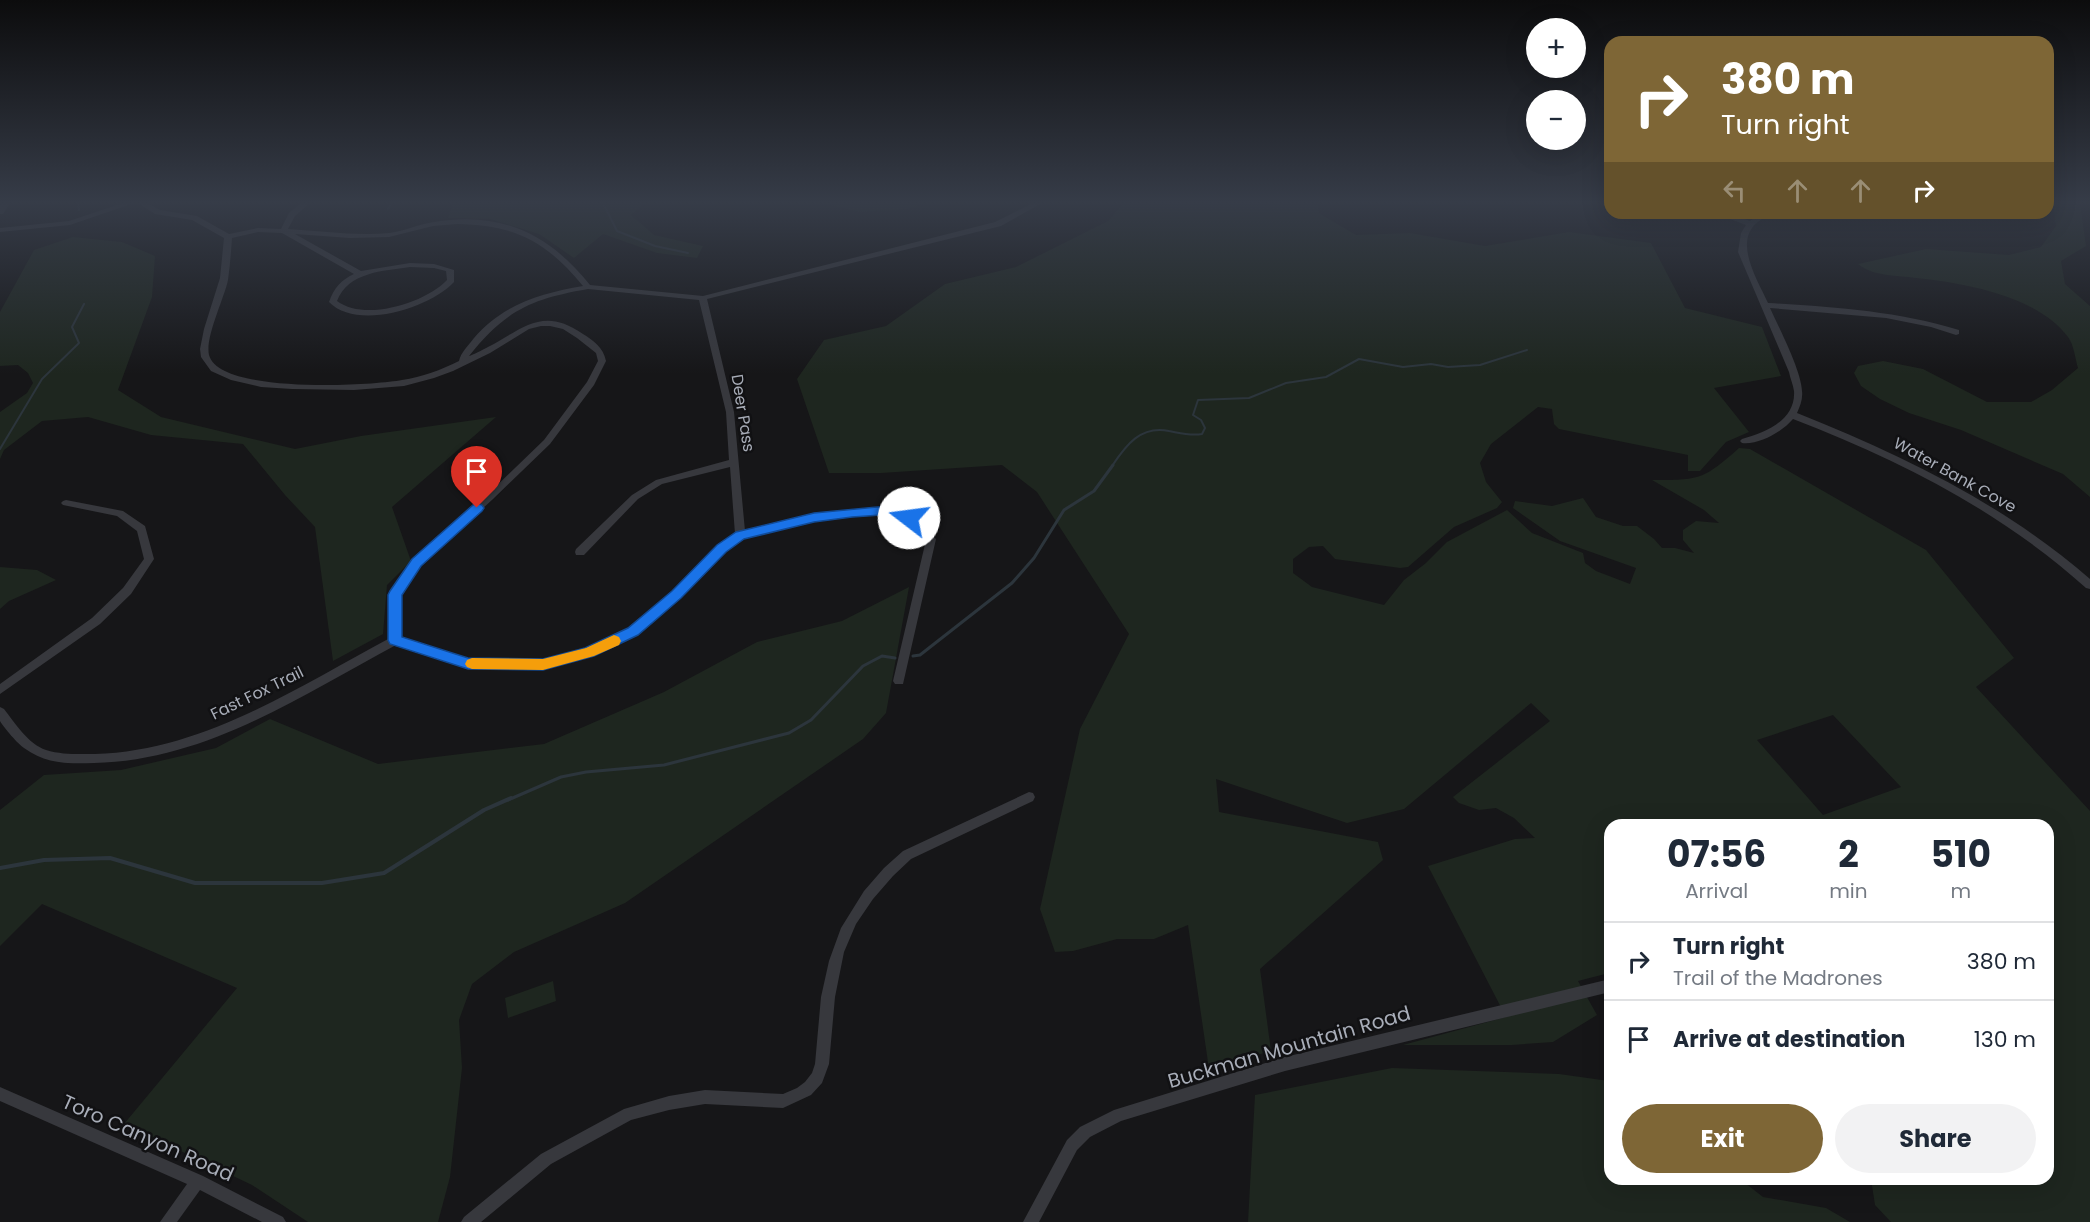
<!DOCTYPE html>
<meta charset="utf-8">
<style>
:root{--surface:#fff;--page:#f2f2f3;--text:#1f2937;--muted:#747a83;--line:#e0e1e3;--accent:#7e6636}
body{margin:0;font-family:Poppins,sans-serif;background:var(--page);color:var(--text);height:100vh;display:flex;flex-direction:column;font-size:22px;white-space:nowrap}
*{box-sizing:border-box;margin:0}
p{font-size:20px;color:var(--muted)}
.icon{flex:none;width:33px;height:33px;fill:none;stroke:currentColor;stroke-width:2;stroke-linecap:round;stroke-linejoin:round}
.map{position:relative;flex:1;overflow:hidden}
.panel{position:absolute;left:1604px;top:819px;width:450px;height:366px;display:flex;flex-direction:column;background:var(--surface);border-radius:18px;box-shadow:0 6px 24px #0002}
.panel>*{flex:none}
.guide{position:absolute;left:1604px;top:36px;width:450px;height:183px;border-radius:18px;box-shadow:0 6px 24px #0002;background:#7e6636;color:#fff;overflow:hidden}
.buttons{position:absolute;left:1526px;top:18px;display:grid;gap:12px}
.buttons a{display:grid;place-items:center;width:60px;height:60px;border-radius:50%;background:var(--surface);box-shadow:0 6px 24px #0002;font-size:30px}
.pin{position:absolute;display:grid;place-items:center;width:51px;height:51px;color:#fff;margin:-62px -26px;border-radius:50% 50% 50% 0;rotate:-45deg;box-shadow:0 0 6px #0007}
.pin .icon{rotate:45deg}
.me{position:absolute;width:66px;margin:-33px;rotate:285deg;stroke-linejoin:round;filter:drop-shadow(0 0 4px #0008)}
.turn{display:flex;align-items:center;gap:21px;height:126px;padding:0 18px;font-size:27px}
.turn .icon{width:78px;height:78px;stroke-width:2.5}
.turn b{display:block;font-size:42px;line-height:51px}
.lanes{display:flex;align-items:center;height:57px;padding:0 18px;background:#0003;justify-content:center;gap:30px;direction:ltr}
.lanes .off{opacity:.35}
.eta{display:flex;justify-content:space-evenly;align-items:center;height:102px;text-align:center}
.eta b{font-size:36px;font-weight:700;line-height:42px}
.primary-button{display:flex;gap:12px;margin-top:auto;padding:12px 18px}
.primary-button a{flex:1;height:69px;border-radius:36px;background:var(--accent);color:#fff;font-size:24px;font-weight:700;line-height:69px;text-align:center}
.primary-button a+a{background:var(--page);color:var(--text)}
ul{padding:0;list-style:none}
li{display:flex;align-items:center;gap:18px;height:78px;padding:0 18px;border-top:2px solid var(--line)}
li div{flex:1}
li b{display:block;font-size:22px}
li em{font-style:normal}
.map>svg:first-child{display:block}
.green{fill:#1e261f;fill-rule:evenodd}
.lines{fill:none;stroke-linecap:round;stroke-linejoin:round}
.stream-far2{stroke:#2c353c;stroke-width:2}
.stream-far1{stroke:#2c353c;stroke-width:3}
.stream{stroke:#2c353c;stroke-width:4}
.minor{fill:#37383d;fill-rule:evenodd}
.route{fill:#1a73e8;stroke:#114b97;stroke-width:1.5}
.slow{fill:#f59e0b}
.labels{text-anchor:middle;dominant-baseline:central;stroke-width:5;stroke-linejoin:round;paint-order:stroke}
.street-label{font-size:16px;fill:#a8adb8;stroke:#111113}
.near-street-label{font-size:20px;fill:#a8adb8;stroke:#111113}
</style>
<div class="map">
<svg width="2090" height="1222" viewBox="0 0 2090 1222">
<rect width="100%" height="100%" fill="#161618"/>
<path class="green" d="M 453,203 L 656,203 L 644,204 L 631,215 L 654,235 L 703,246 L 697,258 L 657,253 L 603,234 L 574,258 L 539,234 L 490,219 L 448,218 Z
M 822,203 L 926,203 L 907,209 L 860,212 Z
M 1124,203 L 1318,203 L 1319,213 L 1356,235 L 1410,233 L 1485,246 L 1569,232 L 1651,243 L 1685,308 L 1762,327 L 1781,376 L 1714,388 L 1749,432 L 1726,442 L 1700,471 L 1688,471 L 1688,455 L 1559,429 L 1554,424 L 1552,409 L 1538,407 L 1491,444 L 1480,463 L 1486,482 L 1502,502 L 1497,508 L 1454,527 L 1408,567 L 1400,568 L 1335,559 L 1323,546 L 1309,547 L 1293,559 L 1293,573 L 1312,587 L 1384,605 L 1404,580 L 1426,563 L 1447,542 L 1507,510 L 1532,533 L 1583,553 L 1585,563 L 1596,571 L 1630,584 L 1636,568 L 1560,541 L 1513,508 L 1515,501 L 1552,506 L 1583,498 L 1596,517 L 1623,526 L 1637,526 L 1654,539 L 1662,548 L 1675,548 L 1694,553 L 1683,540 L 1683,530 L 1696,521 L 1719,523 L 1704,510 L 1652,480 C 1700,480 1703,480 1739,448 L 1750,449 L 1926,550 L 2014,658 L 1976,687 L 2090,811 L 2090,1222 L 1891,1222 L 1875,1205 L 1871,1179 L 2048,1179 L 2048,825 L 1610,825 L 1609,973 L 1578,981 L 1597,1015 L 1553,1042 L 1512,1045 L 1403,1045 L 1506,1017 L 1428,866 L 1515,839 L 1535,838 L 1514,818 L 1496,808 L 1479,810 L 1459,803 L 1453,797 L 1550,721 L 1531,703 L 1404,809 L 1347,823 L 1216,779 L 1219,812 L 1378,842 L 1383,860 L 1260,969 L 1271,1051 L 1209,1069 L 1188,925 L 1154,939 L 1117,939 L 1073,951 L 1055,952 L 1040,909 L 1080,729 L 1129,634 L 1037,492 L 1002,465 L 881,473 L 829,473 L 797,379 L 824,340 L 886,326 L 945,284 L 1016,267 L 1108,221 ZM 1833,715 L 1901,787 L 1823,815 L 1757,740 Z
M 2053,203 L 2080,203 L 2086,246 L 2061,261 L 2065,284 L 2090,306 L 2090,497 L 2063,474 L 1961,430 L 1909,413 L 1880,399 L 1861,386 L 1854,373 L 1858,366 L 1883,361 L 1923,369 L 1987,402 L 2031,402 L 2052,390 L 2078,368 C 2075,358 2074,345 2068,337 C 2038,296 1964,283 1916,278 C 1896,275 1874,277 1858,264 L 1926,249 L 2009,255 L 2041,247 L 2056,226 Z
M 73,237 L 122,242 L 155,256 L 152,297 L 118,390 L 161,417 L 295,449 L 361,436 L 496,417 L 392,507 L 411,561 L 387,585 L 383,634 L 333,661 L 315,527 L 285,495 L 243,444 L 151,435 L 88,417 L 42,421 L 4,450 L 0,459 L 0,412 L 27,393 L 33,383 L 28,373 L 18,365 L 0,366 L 0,312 L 34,250 Z
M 0,567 L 37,570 L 56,580 L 9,601 L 0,609 Z
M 909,587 L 886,713 L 863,739 L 625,903 L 514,952 L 472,984 L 459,1020 L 462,1068 L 450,1177 L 438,1222 L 308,1222 L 252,1185 L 124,1124 L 237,988 L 42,904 L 0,946 L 0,810 L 44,775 L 121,770 L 216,748 L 270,719 L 378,764 L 544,744 L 664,692 L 757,642 L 842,621 Z
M 553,981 L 556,1001 L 508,1018 L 505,998 Z
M 1392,1068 L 1559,1074 L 1609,1081 L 1610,1179 L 1740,1179 L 1763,1197 L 1826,1208 L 1850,1222 L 1248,1222 L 1255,1095 Z"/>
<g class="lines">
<path class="stream-far2" d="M 78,203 L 79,210
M 603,203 L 617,231 L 655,246 L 688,253
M 388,209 L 392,203
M 0,449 L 42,379 L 79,343 L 72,327 L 84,304
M 1112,466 C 1126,445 1141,425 1169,431 C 1180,433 1190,436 1202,434 L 1205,428 L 1201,420 L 1193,415 L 1198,400 L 1249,398 L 1286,383 L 1326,377 L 1359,359 L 1403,367 L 1431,364 L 1448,367 L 1480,365 L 1527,350"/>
<path class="stream-far1" d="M 913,656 L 920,655 L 1012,583 L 1034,558 L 1064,510 L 1094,491 L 1113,465
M 508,800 L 561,777 L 586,772 L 664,765 L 789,733 L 811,720 L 863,666 L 882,656 L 895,658"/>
<path class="stream" d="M 0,868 L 44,860 L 110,858 L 195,883 L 322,883 L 384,873 L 484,810 L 511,798"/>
<path class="minor" d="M 2,203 L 10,203 L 3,214 L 0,214 L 0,206 Z
M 123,203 L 134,203 L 70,225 L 0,232 L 0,228 L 69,221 Z
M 138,203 L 147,203 L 160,210 L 197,216 L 229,234 L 258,228 L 281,229 L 289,213 L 301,203 L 310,203 L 295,216 L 288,229 C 322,231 356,236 389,233 C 405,231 419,224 434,222 C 501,211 548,233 590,285 L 703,296 L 995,222 L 1033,203 L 1042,203 L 1001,226 L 707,299 L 734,412 L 745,531 L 814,514 L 898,507 L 901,508 L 936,539 L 903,684 L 895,684 L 893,681 L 926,540 L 896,514 L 814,520 L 743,539 L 725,551 L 681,597 L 637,634 L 593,655 L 543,669 L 468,668 L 396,645 C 301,696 205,761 94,763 C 67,764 46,764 24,748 C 18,744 4,728 0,721 C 0,717 0,711 0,707 L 4,709 C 15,723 28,744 46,750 C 62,755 79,754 95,754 C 203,751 298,687 390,638 L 390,595 L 412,560 L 487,495 L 544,440 L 587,382 L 598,361 L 596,353 L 577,338 L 563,329 L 550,326 L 541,326 L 529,329 L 490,353 L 453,371 L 434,378 L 404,386 L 354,390 L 292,389 L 261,387 L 231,380 L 211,371 L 201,357 L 200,349 L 204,329 L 220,278 L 224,238 L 192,220 L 155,214 ZM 457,224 C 515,225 546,241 583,286 C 541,293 502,305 474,338 C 468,346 461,352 459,361 C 441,370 422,377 402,380 C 370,386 219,394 209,355 C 205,337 224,299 228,280 C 230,266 231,252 232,238 L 258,232 L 282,233 L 354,274 C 341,280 334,288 329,302 C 357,331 430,308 454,282 L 454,270 L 434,264 L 410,263 L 361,271 L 295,234 L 350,238 L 389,237 L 433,226 ZM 410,267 L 434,268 L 446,271 L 447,280 C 425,303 365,322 337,301 C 348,272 383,271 410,267 ZM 588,289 L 699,300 L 726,412 L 729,460 L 656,480 L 632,495 L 576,549 L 575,552 L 576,555 L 584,555 L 638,499 L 662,484 L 730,467 L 735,534 L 717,545 L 673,591 L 629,628 L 586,649 L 543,661 L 468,660 L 400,638 L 400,595 L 420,566 L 493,499 L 550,444 L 594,385 L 606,361 C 603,347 594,341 583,334 C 543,306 524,328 488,347 C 482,350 473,355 469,356 C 506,310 531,299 588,289 Z
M 1714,213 L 1726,213 L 1750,221 L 1761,213 L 1770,213 C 1764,218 1756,222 1752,228 C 1737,248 1759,283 1768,303 C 1833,307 1896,311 1959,330 L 1959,334 L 1956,335 L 1931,327 L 1886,318 L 1770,308 C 1779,328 1801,370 1802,391 C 1803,399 1800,406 1797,413 C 1902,455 2004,504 2090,579 L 2090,589 L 2086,588 C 1999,510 1901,461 1793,419 C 1782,432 1759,445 1742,443 L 1740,441 L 1742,439 C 1765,433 1796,420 1794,391 C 1793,384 1790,378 1789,372 L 1738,252 L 1741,233 L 1746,225 Z
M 66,500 L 123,511 L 145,526 L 154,559 L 131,594 L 100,624 L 0,694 L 0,684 L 92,618 L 123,588 L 144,559 L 137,531 L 117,516 L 63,505 L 61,503 L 63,501 Z
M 1029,792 L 1033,793 L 1035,797 L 1033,801 L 911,859 L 893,876 L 873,899 L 856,924 L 844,952 L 835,997 L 829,1064 L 822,1083 L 811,1095 L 783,1108 L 705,1104 L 669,1110 L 631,1120 L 551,1164 L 481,1222 L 461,1222 L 464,1217 L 541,1154 L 624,1109 L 669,1096 L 705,1090 L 783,1094 L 797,1088 L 805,1082 L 812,1073 L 815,1064 L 821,997 L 829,961 L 841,928 L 864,891 L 884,868 L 903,851 Z
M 1610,979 L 1610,992 L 1285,1071 L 1121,1121 L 1090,1137 L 1077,1150 L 1039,1222 L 1023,1222 L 1067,1140 L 1080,1127 L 1114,1110 L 1285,1057 Z
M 0,1087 L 203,1176 L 283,1217 L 286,1222 L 262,1222 L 200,1190 L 177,1222 L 160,1222 L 187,1184 L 0,1101 Z"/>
</g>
<linearGradient id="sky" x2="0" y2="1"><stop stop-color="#0c0c0d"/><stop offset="0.54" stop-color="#363c48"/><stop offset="1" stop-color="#363c48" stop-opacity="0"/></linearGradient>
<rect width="2090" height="374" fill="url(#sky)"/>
<path class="route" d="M 477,503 L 482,505 L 484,508 L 482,511 L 421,566 L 402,595 L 402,637 L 468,658 L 543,659 L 585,648 L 628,628 L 672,591 L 717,545 L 736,532 L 814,513 L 898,505 L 916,518 L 909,523 L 896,514 L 852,517 L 814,522 L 744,539 L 726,552 L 681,598 L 638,635 L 594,656 L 543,670 L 468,669 L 390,644 L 388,640 L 388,595 L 390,591 L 412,559 L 473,505 Z"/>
<path class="slow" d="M 614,635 L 619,637 L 621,641 L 619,645 L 594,656 L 543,670 L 472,669 L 467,667 L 465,664 L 467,660 L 472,658 L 543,659 L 586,648 Z"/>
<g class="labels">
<g class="street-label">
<text transform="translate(743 413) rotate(81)">Deer Pass</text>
<text transform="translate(1955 475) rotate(29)">Water Bank Cove</text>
<text transform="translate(257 693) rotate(-26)">Fast Fox Trail</text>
</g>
<g class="near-street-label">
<text transform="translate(1289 1047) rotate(-16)">Buckman Mountain Road</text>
<text transform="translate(148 1138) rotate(24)">Toro Canyon Road</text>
</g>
</g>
</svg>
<div class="buttons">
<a>+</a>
<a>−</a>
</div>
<div class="pin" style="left:477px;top:508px;background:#d93025"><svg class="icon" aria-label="arrive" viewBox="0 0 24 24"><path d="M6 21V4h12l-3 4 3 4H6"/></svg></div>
<svg class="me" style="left:909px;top:518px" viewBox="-20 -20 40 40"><circle r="19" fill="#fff"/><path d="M0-13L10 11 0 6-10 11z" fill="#1a73e8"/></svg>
<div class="guide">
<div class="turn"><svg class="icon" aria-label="right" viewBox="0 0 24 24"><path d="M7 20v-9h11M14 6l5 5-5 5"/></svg><div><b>380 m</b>Turn right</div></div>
<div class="lanes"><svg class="icon off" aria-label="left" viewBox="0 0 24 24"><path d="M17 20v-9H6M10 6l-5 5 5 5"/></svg><svg class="icon off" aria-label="ahead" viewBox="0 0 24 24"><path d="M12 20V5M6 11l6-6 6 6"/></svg><svg class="icon off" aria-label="ahead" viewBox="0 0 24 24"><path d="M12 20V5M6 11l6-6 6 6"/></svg><svg class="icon" aria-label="right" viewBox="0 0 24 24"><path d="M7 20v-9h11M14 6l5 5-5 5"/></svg></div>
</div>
<section class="panel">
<div class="eta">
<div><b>07:56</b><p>Arrival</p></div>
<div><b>2</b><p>min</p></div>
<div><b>510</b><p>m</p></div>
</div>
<ul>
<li><svg class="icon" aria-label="right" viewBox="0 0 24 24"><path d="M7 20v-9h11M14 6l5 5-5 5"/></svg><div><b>Turn right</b><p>Trail of the Madrones</p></div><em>380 m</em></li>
<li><svg class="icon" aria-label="arrive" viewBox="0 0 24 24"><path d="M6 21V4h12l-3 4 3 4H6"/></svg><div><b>Arrive at destination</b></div><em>130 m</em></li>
</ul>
<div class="primary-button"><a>Exit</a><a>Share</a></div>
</section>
</div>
